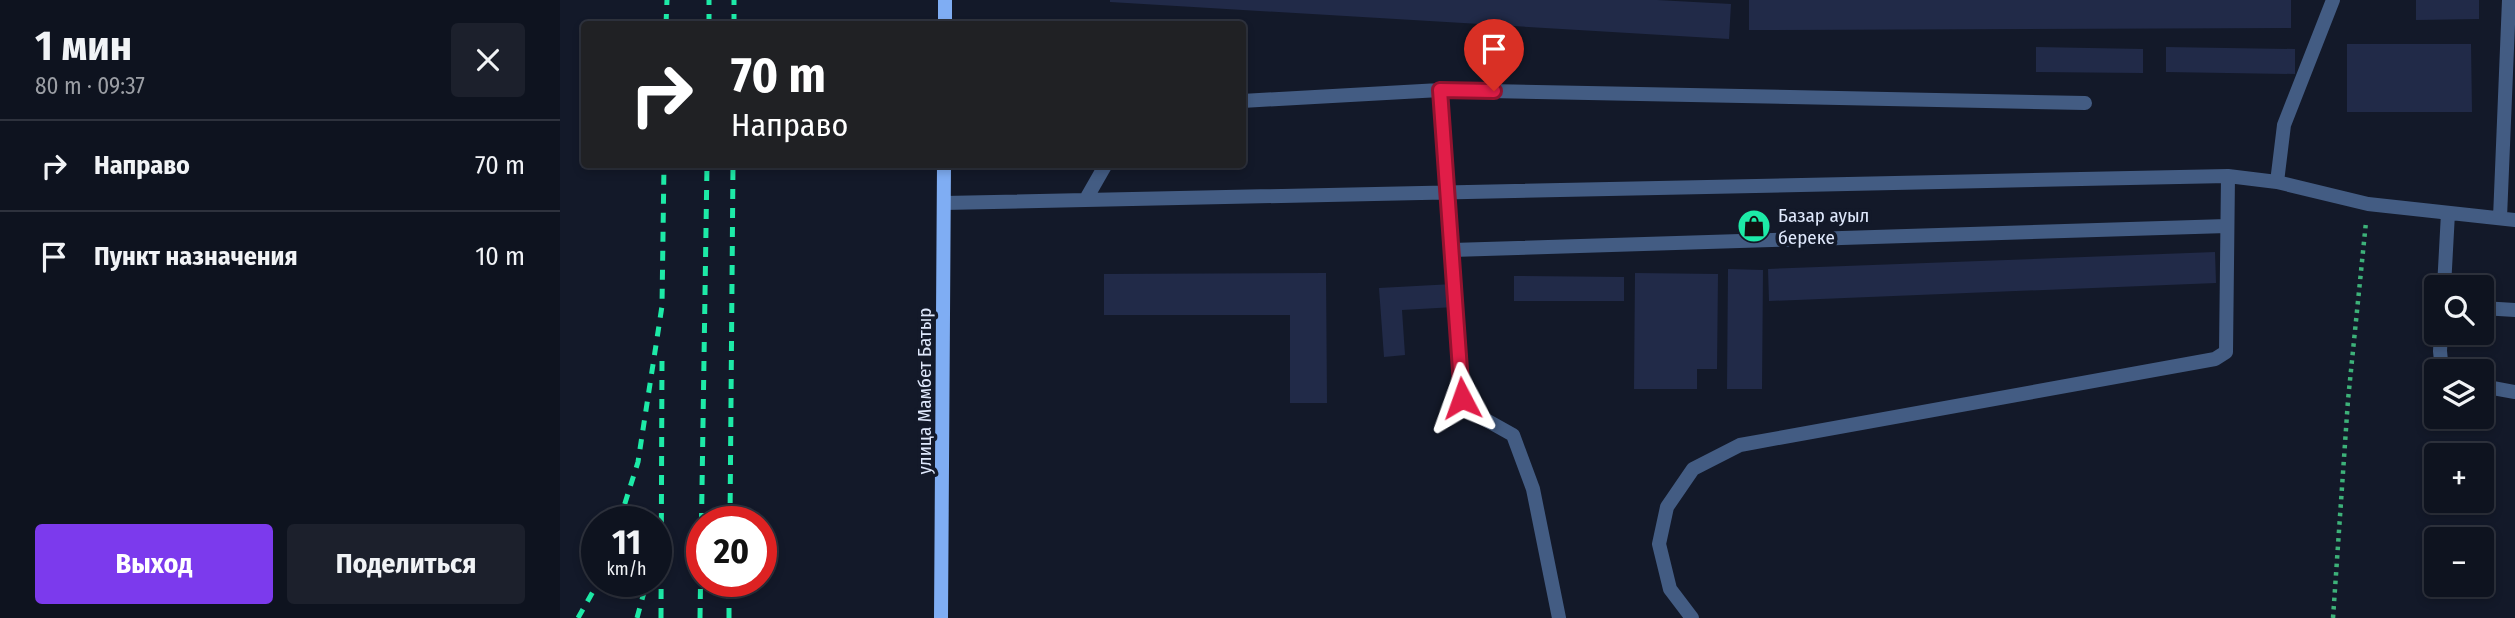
<!DOCTYPE html>
<html lang="ru">
<meta charset="utf-8">
<style>
:root{--surface:#0e131f;--page:#1c202c;--text:#f1f3f6;--muted:#9b9ea4;--line:#2e323d;--accent:#7c3aed}
body{margin:0;font-family:"Fira Sans Condensed",sans-serif;background:var(--page);color:var(--text);height:100vh;display:flex;flex-direction:column;font-size:26px;white-space:nowrap}
*{box-sizing:border-box;margin:0}
p{font-size:23px;color:var(--muted)}
.icon{flex:none;width:38px;height:38px;fill:none;stroke:currentColor;stroke-width:2;stroke-linecap:round;stroke-linejoin:round}
.map{position:relative;flex:1;overflow:hidden}
.details{display:flex;flex-direction:column;background:var(--surface);width:560px}
.details>*{flex:none}
.top-card{position:absolute;left:21px;top:21px;width:665px;height:147px;border-radius:7px;box-shadow:0 4px 10px #0003,0 0 0 2px var(--line);background:#202124;color:#fff;overflow:hidden}
.fabs{position:absolute;left:1864px;top:275px;display:grid;gap:14px}
.fabs a{display:grid;place-items:center;width:70px;height:70px;border-radius:7px;background:var(--surface);box-shadow:0 4px 10px #0003,0 0 0 2px var(--line);font-size:35px}
.speed{position:absolute;left:21px;top:506px;display:flex;gap:14px;font-size:35px;font-weight:700;text-align:center}
.speed>*{display:grid;place-content:center;width:91px;height:91px;border-radius:50%;background:var(--surface);box-shadow:0 4px 10px #0003,0 0 0 2px var(--line);line-height:1}
.speed small{font-size:18px;font-weight:400}
.speed .limit{border:10px solid #d22;background:#fff;color:#111}
.pin{position:absolute;display:grid;place-items:center;width:60px;height:60px;color:#fff;margin:-72px -30px;border-radius:50% 50% 50% 0;rotate:-45deg;box-shadow:0 0 7px #0007}
.pin .icon{rotate:45deg}
.me{position:absolute;width:77px;margin:-38px;rotate:356deg;stroke-linejoin:round;filter:drop-shadow(0 0 5px #0008)}
.turn{display:flex;align-items:center;gap:24px;height:147px;padding:0 35px;font-size:32px}
.turn .icon{width:91px;height:91px;stroke-width:2.5}
.turn b{display:block;font-size:49px;line-height:60px}
.round{display:grid;place-items:center;flex:none;width:74px;height:74px;border-radius:7px;background:var(--page)}
.overview{display:flex;align-items:center;justify-content:space-between;height:119px;padding:0 35px}
h1{font-size:42px;font-weight:700;line-height:52px}
.button{display:flex;gap:14px;margin-top:auto;padding:14px 35px}
.button a{flex:1;height:80px;border-radius:7px;background:var(--accent);color:#fff;font-size:28px;font-weight:700;line-height:80px;text-align:center}
.button a+a{background:var(--page);color:var(--text)}
ul{padding:0;list-style:none}
li{display:flex;align-items:center;gap:21px;height:91px;padding:0 35px;border-top:2px solid var(--line)}
li div{flex:1}
li b{display:block;font-size:26px}
li em{font-style:normal}
main{display:flex;flex:1;min-height:0}
.map>svg:first-child{display:block}
.building{fill:#212a48}
.lines{fill:none;stroke-linecap:round;stroke-linejoin:round}
.path{stroke:#3db279;stroke-width:4.5;stroke-dasharray:3.5 5;stroke-linecap:butt}
.lane{stroke:#435c83;stroke-width:14}
.secondary{stroke:#7fadf3;stroke-width:14}
.rail{stroke:#1deaa7;stroke-width:5;stroke-dasharray:10 9;stroke-linecap:butt}
.route-casing{stroke:#92132f;stroke-width:18}
.route{stroke:#e11d48;stroke-width:12}
.labels{text-anchor:middle;dominant-baseline:central;stroke-width:7;stroke-linejoin:round;paint-order:stroke}
.poi-label{font-size:19px;fill:#dfe8fc;stroke:#131929;text-anchor:start}
.street-label{font-size:19px;fill:#dfe8fc;stroke:#131929}
</style>
<main>
<section class="details">
<div class="overview"><div><h1>1 мин</h1><p>80 m · 09:37</p></div><a class="round"><svg class="icon" aria-label="close" viewBox="0 0 24 24"><path d="M6 6l12 12M18 6L6 18"/></svg></a></div>
<ul>
<li><svg class="icon" aria-label="right" viewBox="0 0 24 24"><path d="M7 20v-9h11M14 6l5 5-5 5"/></svg><div><b>Направо</b></div><em>70 m</em></li>
<li><svg class="icon" aria-label="arrive" viewBox="0 0 24 24"><path d="M6 21V4h12l-3 4 3 4H6"/></svg><div><b>Пункт назначения</b></div><em>10 m</em></li>
</ul>
<div class="button"><a>Выход</a><a>Поделиться</a></div>
</section>
<div class="map">
<svg width="1955" height="618" viewBox="0 0 1955 618">
<rect width="100%" height="100%" fill="#131929"/>
<path class="building" d="M 550,0 L 1097,0 L 1171,4 L 1169,39 L 550,2 Z
M 1189,0 L 1731,0 L 1731,28 L 1189,30 Z
M 1856,0 L 1919,0 L 1919,19 L 1856,20 Z
M 1787,44 L 1911,44 L 1912,112 L 1787,112 Z
M 1476,47 L 1583,49 L 1583,73 L 1476,72 Z
M 1606,47 L 1735,49 L 1735,74 L 1606,72 Z
M 1655,252 L 1656,283 L 1209,301 L 1208,269 Z
M 1168,269 L 1203,270 L 1202,389 L 1167,389 Z
M 766,273 L 767,403 L 730,403 L 730,315 L 544,315 L 544,274 Z
M 1075,273 L 1158,274 L 1157,369 L 1137,369 L 1137,389 L 1074,389 Z
M 954,276 L 1064,277 L 1064,301 L 954,301 Z
M 893,284 L 895,307 L 842,310 L 845,355 L 824,357 L 819,288 Z"/>
<g class="lines">
<path class="path" d="M 1773,618 L 1788,400 L 1806,222"/>
<path class="lane" d="M 880,90 L 902,398 L 919,416 L 953,435 L 973,489 L 999,618
M 682,101 L 880,90 L 1525,103
M 1717,182 L 1808,204 L 1955,220
M 526,199 L 546,164
M 384,203 L 1668,176 L 1717,182 L 1724,125 L 1773,0
M 1940,218 L 1949,0
M 892,250 L 1667,226
M 1884,287 L 1888,213
M 1922,308 L 1955,310
M 1881,332 L 1880,351 L 1882,371
M 1922,386 L 1955,392
M 1132,618 L 1110,589 L 1099,544 L 1107,507 L 1133,469 L 1180,445 L 1655,359 L 1666,352 L 1668,176"/>
<path class="secondary" d="M 385,24 L 385,0
M 381,618 L 384,164"/>
<path class="rail" d="M 106,24 L 107,0
M 149,24 L 149,0
M 174,24 L 174,0
M 59,522 L 78,462 L 102,306 L 104,164
M 170,522 L 173,164
M 18,618 L 39,581
M 77,618 L 87,581
M 101,618 L 102,356
M 140,618 L 147,164
M 169,618 L 169,581"/>
</g>
<g class="lines">
<defs>
<path id="route" d="M 902,398 L 880,90 L 934,91"/>
</defs>
<use href="#route" class="route-casing"/>
<use href="#route" class="route"/>
</g>
<defs>
<symbol id="shop-disc" viewBox="-11 -11 22 22"><circle r="9.5" fill="#1deaa7" stroke="#131929"/><path d="M-5-2.5h2.3a2.7 3.5 0 0 1 5.4 0H5L5.5 6h-11ZM-1.5-2.5h3a1.5 2.3 0 0 0-3 0Z" fill="#111"/></symbol>
</defs>
<g fill-rule="evenodd">
<use href="#shop-disc" x="1175" y="207" width="38" height="38"/>
</g>
<g class="labels">
<g class="poi-label">
<text x="1218" y="215">Базар ауыл<tspan x="1218" dy="22">береке</tspan></text>
</g>
<g class="street-label">
<text transform="translate(364 391) rotate(-90)">улица Мамбет Батыр</text>
</g>
</g>
</svg>
<div class="fabs">
<a><svg class="icon" aria-label="search" viewBox="0 0 24 24"><circle cx="10" cy="10" r="6"/><path d="M15 15l6 6"/></svg></a>
<a><svg class="icon" aria-label="layers" viewBox="0 0 24 24"><path d="M12 4l9 5-9 5-9-5zM3 14l9 5 9-5"/></svg></a>
<a>+</a>
<a>−</a>
</div>
<div class="speed"><div>11<small>km/h</small></div><div class="limit">20</div></div>
<div class="pin" style="left:934px;top:91px;background:#d93025"><svg class="icon" aria-label="arrive" viewBox="0 0 24 24"><path d="M6 21V4h12l-3 4 3 4H6"/></svg></div>
<svg class="me" style="left:902px;top:398px" viewBox="-20 -20 40 40"><path d="M0-17L14 15 0 8-14 15z" fill="#e11d48" stroke="#fff" stroke-width="4"/></svg>
<div class="top-card">
<div class="turn"><svg class="icon" aria-label="right" viewBox="0 0 24 24"><path d="M7 20v-9h11M14 6l5 5-5 5"/></svg><div><b>70 m</b>Направо</div></div>
</div>
</div>
</main>
